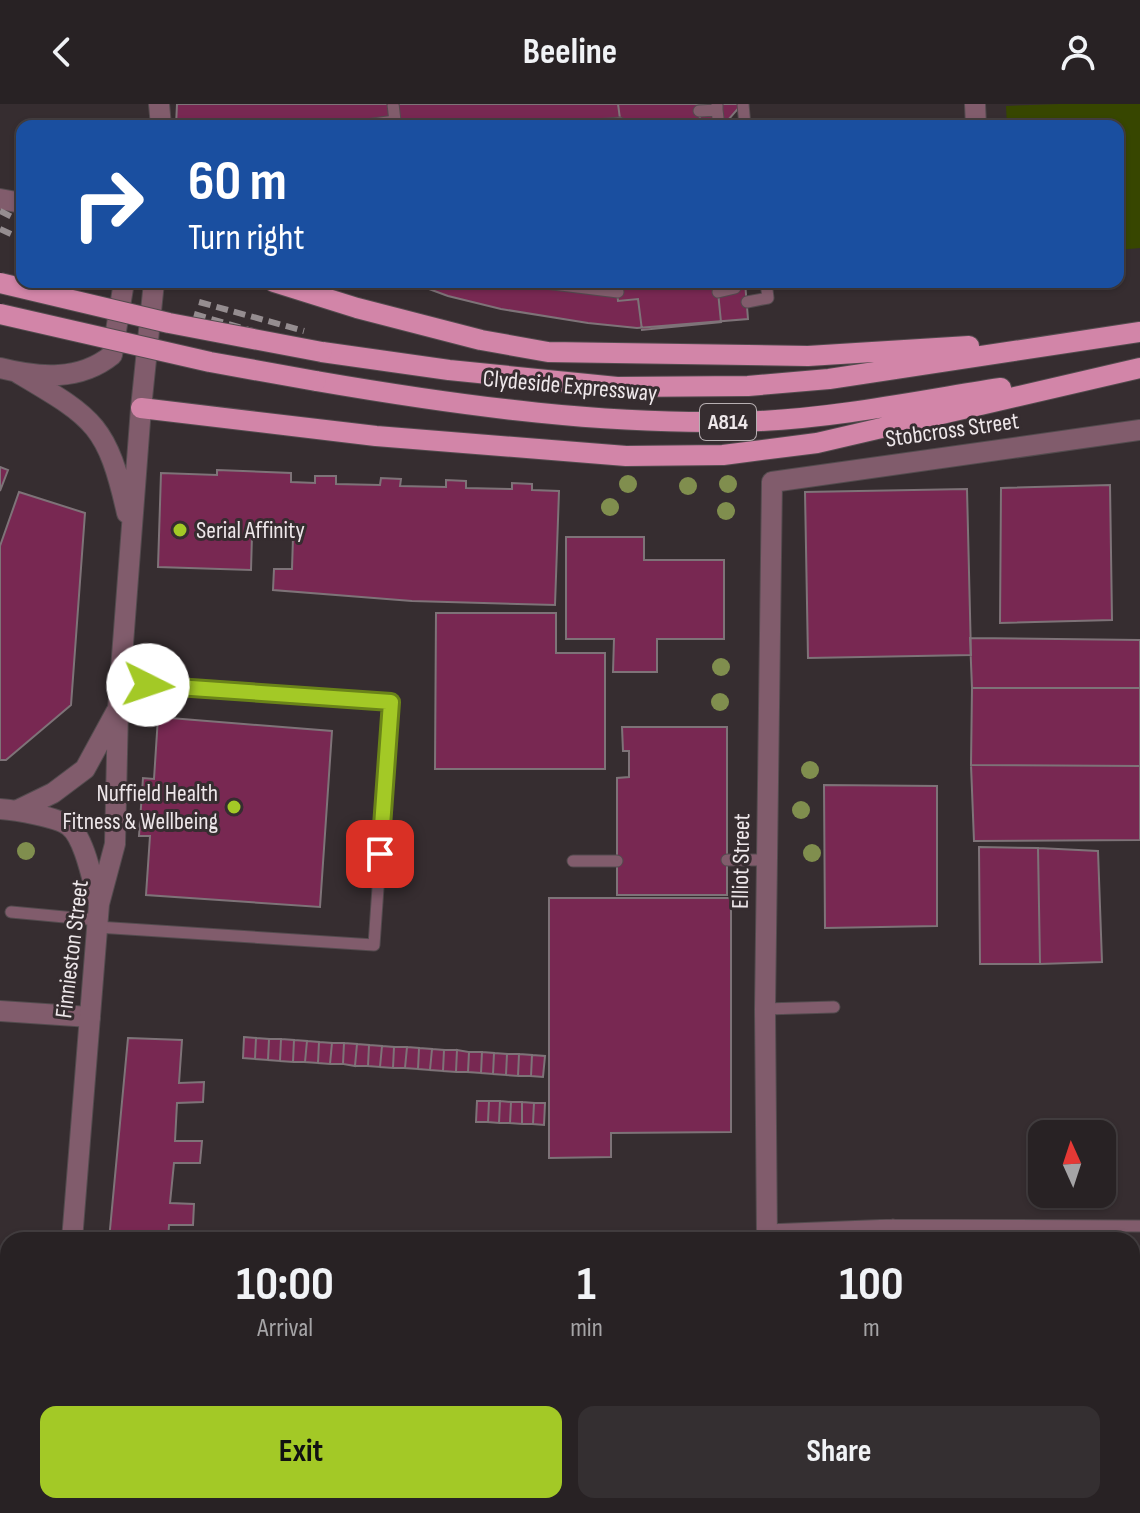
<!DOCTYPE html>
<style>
:root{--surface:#282224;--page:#342f31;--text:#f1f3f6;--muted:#a5a4a6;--line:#443f41;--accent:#a3c926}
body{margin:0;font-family:"Sofia Sans Condensed",sans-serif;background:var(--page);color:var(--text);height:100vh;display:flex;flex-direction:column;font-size:30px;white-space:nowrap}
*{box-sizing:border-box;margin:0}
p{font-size:26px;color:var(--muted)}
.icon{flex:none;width:44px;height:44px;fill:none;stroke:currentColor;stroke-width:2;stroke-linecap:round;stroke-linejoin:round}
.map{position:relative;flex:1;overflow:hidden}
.details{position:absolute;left:0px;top:1128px;width:1140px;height:282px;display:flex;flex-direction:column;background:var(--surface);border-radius:24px 24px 0 0;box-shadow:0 2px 6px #0004,0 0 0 2px var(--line)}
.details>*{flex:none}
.banner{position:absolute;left:16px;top:16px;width:1108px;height:168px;border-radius:16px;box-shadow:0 2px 6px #0004,0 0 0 2px var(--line);background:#1a4fa0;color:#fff;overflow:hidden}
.needle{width:52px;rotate:357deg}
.fabs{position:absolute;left:1028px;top:1016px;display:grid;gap:16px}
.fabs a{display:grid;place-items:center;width:88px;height:88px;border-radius:16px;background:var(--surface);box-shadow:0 2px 6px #0004,0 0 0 2px var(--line);font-size:40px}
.pin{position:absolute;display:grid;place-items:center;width:68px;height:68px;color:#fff;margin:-34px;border-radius:16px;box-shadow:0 4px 12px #0006}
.me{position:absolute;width:88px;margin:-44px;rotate:94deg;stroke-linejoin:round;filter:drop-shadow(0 0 6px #0008)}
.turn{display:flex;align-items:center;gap:28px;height:168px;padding:0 40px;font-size:36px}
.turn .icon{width:104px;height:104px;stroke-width:2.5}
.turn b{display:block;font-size:56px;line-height:68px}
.eta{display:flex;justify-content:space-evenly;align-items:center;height:136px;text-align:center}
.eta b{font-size:48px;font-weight:700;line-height:56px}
.button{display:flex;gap:16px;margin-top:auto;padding:16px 40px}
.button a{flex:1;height:92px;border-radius:16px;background:var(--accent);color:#111;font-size:32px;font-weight:700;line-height:92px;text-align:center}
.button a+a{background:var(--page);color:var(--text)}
header{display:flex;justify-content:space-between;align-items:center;height:104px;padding:0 40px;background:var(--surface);font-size:36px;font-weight:700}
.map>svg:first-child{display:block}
.green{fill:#374600}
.building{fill:#782852;stroke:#7e7378;stroke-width:2}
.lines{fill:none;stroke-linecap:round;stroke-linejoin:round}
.service-casing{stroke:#534b4e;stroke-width:13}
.minor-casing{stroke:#534b4e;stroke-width:22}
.tertiary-casing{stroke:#534b4e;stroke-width:22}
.primary-casing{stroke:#534b4e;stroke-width:22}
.service{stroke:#815c6c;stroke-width:11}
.minor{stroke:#815c6c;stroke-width:20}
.tertiary{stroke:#815c6c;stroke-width:20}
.primary{stroke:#d285a8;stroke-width:20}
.rail{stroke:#958d90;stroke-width:6;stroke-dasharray:12 6;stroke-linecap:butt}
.primary-bridge-casing{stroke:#534b4e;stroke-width:22;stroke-linecap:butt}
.primary-bridge{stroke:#d285a8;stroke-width:20}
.tree{fill:#808e4e}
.route-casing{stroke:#6a8319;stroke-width:20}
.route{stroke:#a3c926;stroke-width:14}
.poi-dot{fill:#a3c926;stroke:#362d30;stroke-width:3}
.labels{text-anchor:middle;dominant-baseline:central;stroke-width:6;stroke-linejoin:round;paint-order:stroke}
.shield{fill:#362d30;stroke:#b7afb2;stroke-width:2}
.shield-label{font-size:22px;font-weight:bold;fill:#eee7ea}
.street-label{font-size:24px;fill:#eee7ea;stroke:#362d30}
.poi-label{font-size:24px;fill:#eee7ea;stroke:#362d30;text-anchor:start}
</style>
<header><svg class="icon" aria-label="back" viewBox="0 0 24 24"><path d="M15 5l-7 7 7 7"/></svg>Beeline<svg class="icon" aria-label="person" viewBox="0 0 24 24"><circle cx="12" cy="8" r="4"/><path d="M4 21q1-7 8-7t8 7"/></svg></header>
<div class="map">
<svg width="1140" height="1409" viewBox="0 0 1140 1409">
<rect width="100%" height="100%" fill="#362d30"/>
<path class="green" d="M 1059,0 L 1140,0 L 1140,144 L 1118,146 L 1118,22 L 1007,22 L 1006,2 Z
M 108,1402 L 187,1402 L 211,1409 L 121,1409 L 107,1405 Z"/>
<path class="building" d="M 177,0 L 742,0 L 728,16 L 729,22 L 176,22 Z
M 618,0 L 698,0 L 701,22 L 621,22 Z
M 410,178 L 745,178 L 748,215 L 637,224 L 588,219 L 501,205 L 448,192 Z
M 616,178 L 717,178 L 721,218 L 642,226 L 638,195 L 618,197 Z
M 0,363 L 8,366 L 0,387 Z
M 217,366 L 291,369 L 291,378 L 315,379 L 315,372 L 336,372 L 336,380 L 380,381 L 381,374 L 401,375 L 400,382 L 446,383 L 446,376 L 466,377 L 466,384 L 512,385 L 512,379 L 532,380 L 532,386 L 559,387 L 555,501 L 412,497 L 273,486 L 274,465 L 292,465 L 293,433 L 252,431 L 251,466 L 158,463 L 161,369 L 217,371 Z
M 1110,381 L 1112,516 L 1000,519 L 1001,384 Z
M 967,385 L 971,551 L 808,554 L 805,388 Z
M 19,388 L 85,409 L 71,601 L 6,656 L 0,656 L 0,442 Z
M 566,433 L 644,433 L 644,456 L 724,456 L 724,535 L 657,535 L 657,568 L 613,568 L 614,535 L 566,535 Z
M 436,509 L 556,509 L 556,549 L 605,549 L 605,665 L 435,665 Z
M 970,534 L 1140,536 L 1140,584 L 972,584 Z
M 972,584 L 1140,584 L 1140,662 L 971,661 Z
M 158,613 L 332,627 L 320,803 L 146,791 L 150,732 L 139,732 L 143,674 L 154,675 Z
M 622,623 L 727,623 L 727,791 L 617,791 L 617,674 L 629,673 L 629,647 L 623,647 Z
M 971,661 L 1140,662 L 1140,736 L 974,737 Z
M 824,681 L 937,682 L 937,822 L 825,824 Z
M 979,743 L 1038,744 L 1040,860 L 980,860 Z
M 1038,744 L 1098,747 L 1102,858 L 1040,860 Z
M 549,794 L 731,794 L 731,1028 L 611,1029 L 611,1053 L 549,1054 Z
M 244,933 L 256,934 L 255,955 L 243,954 Z
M 128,934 L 182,936 L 179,979 L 204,978 L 203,998 L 177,999 L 175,1037 L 202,1037 L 200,1059 L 174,1059 L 170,1099 L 194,1100 L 193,1121 L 169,1121 L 168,1136 L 109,1136 Z
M 256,934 L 269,935 L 268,956 L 255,955 Z
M 269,935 L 281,935 L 280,957 L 268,956 Z
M 281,935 L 294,936 L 293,958 L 280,957 Z
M 294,936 L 307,937 L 305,958 L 293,958 Z
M 307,937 L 319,938 L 318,959 L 305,958 Z
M 319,938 L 332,939 L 330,960 L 318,959 Z
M 332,939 L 344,939 L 343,960 L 330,960 Z
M 344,939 L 357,940 L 355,962 L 343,960 Z
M 357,940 L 369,941 L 368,962 L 355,962 Z
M 369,941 L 382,942 L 380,963 L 368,962 Z
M 382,942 L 394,943 L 393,964 L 380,963 Z
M 394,943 L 407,943 L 405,964 L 393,964 Z
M 407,943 L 419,944 L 418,965 L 405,964 Z
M 419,944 L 432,945 L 430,966 L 418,965 Z
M 432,945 L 444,946 L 443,967 L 430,966 Z
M 444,946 L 457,946 L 456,968 L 443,967 Z
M 457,946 L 469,948 L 468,968 L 456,968 Z
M 469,948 L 482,948 L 481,969 L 468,968 Z
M 482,948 L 494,949 L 493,970 L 481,969 Z
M 494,949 L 507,950 L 506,971 L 493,970 Z
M 507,950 L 519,950 L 518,972 L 506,971 Z
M 519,950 L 532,951 L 531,972 L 518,972 Z
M 532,951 L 545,952 L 543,973 L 531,972 Z
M 477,997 L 489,997 L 488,1018 L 476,1018 Z
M 489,997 L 500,997 L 499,1019 L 488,1018 Z
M 500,997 L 511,998 L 510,1019 L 499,1019 Z
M 511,998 L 522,998 L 522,1020 L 510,1019 Z
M 522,998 L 534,999 L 533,1020 L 522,1020 Z
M 534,999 L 545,999 L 544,1021 L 533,1020 Z
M 570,1402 L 732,1402 L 732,1409 L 600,1409 Z"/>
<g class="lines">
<defs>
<path id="service" d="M 393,0 L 395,17 L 400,21
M 743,0 L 745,22
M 717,6 L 719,22
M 699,7 L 717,6 L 717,0
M 359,22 L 395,17
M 584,22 L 620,19
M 537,178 L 618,188
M 718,188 L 735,184 L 734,178
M 747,198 L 768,194 L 766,178
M 727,756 L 767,756
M 573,757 L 617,757
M 11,808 L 97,816
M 97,823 L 374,841 L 391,598 L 119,580
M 765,905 L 834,903
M 893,1121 L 894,1136
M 767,1126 L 893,1121 L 1140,1122
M 0,1387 L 8,1375"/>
<path id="minor" d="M 975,0 L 976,22
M 0,907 L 90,913
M 767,1136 L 765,905 L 772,378 L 1140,326
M 0,1296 L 8,1300
M 769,1402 L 770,1409"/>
<path id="tertiary" d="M 159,0 L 161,22
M 0,95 L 22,99
M 0,264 C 39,274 80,277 112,251 L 124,178
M 18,269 C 94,314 107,320 127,409
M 0,705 C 14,706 58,713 69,722 C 85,734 93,780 99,800
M 18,706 L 53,689 L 85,665 L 116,608
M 72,1136 L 99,800 L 115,740 L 118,605 L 141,304 L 154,178
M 396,1402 L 426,1409
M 24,1409 L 29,1402"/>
<path id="primary" d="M 274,178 L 357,204 L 481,236 L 548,248 L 808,252 L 969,242
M 322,248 L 449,266 L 617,283 L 748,282 L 829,275 L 1140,228
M 316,277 C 461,302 613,323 761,317 C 842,313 922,296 1001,284
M 141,304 L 376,332 L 626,352 L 723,351 L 817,339 L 1140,264"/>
</defs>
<use href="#service" class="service-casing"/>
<use href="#minor" class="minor-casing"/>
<use href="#tertiary" class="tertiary-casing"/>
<use href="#primary" class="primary-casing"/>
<use href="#service" class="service"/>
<use href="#minor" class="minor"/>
<use href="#tertiary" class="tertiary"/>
<use href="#primary" class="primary"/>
<path class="rail" d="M 0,107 L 22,118
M 0,125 L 22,135
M 199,198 L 304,227
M 194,210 L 301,241"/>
<defs>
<path id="primary-bridge" d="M 0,179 L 169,219 L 322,248
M 0,210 L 210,258 L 316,277"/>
</defs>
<use href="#primary-bridge" class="primary-bridge-casing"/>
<use href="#primary-bridge" class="primary-bridge"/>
</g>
<g class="tree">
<circle cx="628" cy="380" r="9"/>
<circle cx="728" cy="380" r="9"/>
<circle cx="688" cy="382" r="9"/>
<circle cx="610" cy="403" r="9"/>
<circle cx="726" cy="407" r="9"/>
<circle cx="721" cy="563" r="9"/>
<circle cx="720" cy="598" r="9"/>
<circle cx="810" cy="666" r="9"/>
<circle cx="801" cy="706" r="9"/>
<circle cx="26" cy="747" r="9"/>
<circle cx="812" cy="749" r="9"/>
</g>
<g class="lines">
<defs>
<path id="route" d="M 148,581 L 391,598 L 380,750"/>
</defs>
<use href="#route" class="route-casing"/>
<use href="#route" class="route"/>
</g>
<g class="poi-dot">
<circle cx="180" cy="426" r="8"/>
<circle cx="234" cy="703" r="8"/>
</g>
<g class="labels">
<rect class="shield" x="700" y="300" width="56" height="36" rx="6"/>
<g class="shield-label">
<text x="728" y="318">A814</text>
</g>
<g class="street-label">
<text transform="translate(570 282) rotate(5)">Clydeside Expressway</text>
<text transform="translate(952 326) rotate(-8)">Stobcross Street</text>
<text transform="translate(741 757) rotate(-89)">Elliot Street</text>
<text transform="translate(72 845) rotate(-83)">Finnieston Street</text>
</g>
<g class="poi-label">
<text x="196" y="426">Serial Affinity</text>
<text x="218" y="689" text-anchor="end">Nuffield Health<tspan x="218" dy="28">Fitness &amp; Wellbeing</tspan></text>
</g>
</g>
</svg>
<div class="fabs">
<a><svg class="needle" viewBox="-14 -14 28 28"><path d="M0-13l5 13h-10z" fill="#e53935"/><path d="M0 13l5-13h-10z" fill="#a5a4a6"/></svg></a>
</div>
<div class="pin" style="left:380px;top:750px;background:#d93025"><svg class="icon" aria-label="arrive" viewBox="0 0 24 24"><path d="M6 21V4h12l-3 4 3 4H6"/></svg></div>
<svg class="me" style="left:148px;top:581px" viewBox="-20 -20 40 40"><circle r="19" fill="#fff"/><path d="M0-13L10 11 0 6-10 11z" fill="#a3c926"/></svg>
<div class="banner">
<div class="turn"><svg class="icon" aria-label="right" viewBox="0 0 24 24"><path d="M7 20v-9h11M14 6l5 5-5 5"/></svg><div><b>60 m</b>Turn right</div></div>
</div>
<section class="details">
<div class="eta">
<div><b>10:00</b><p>Arrival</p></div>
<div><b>1</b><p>min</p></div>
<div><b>100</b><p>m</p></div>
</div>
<div class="button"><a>Exit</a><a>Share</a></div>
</section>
</div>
